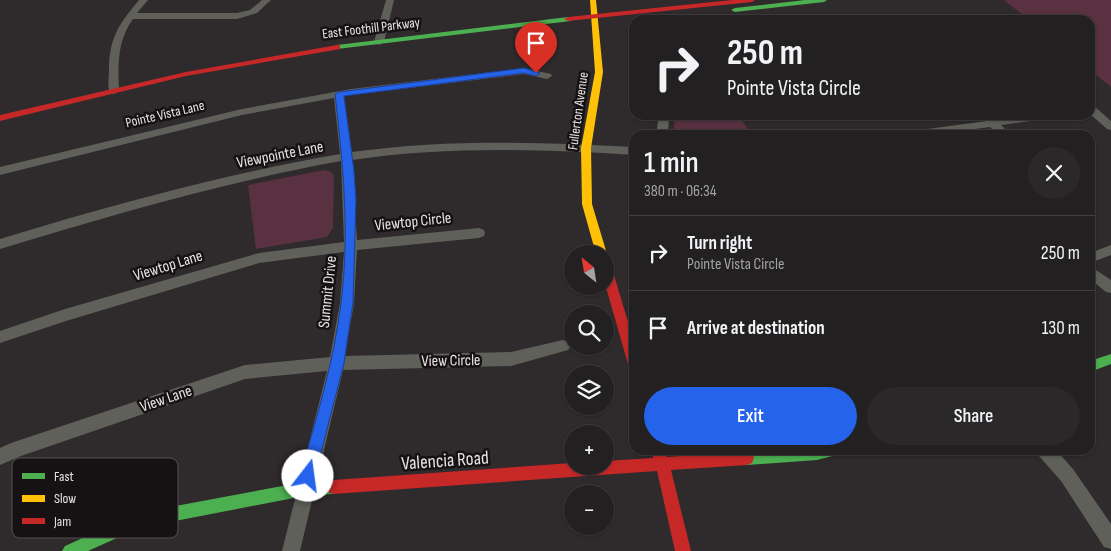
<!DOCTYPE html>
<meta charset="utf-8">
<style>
:root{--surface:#232021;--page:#2b282a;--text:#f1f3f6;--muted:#a3a3a5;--line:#403e3f;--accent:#2563eb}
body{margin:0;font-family:"Sofia Sans Condensed",sans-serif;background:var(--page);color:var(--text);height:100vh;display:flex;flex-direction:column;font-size:19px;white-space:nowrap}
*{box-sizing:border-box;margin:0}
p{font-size:16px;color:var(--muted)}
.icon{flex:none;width:28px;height:28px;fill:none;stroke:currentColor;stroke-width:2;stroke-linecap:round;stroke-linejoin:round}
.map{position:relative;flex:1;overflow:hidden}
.panel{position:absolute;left:629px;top:130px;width:466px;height:325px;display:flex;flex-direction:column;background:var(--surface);border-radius:15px;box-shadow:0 1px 4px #0004,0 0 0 1px var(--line)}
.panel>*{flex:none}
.top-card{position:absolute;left:629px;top:15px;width:466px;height:105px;border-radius:15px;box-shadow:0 1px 4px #0004,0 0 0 1px var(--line);background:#232021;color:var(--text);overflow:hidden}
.needle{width:32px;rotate:330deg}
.fabs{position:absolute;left:564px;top:245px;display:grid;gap:10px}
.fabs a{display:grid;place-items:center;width:50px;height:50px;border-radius:50%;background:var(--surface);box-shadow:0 1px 4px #0004,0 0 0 1px var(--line);font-size:25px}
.pin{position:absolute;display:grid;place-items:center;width:42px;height:42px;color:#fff;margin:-51px -21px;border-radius:50% 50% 50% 0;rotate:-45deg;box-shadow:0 0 5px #0007}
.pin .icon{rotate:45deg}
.me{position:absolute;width:55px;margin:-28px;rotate:15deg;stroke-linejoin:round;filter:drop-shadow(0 0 4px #0008)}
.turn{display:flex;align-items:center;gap:18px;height:105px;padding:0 15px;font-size:22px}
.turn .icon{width:65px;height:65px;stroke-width:2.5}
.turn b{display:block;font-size:35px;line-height:42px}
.round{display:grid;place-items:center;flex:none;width:52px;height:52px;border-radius:26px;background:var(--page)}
.head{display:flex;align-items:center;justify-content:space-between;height:85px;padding:0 15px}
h1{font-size:30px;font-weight:600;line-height:38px}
.action{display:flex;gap:10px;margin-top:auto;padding:10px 15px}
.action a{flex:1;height:58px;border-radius:30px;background:var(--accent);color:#fff;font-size:20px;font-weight:600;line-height:58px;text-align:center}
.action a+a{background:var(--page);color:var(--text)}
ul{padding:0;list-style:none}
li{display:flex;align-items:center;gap:15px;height:75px;padding:0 15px;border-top:1px solid var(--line)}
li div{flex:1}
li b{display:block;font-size:19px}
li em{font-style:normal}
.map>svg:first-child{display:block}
.green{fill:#593140}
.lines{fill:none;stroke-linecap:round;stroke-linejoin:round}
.street{fill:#5e6059;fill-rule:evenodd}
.fast{fill:#4caf50;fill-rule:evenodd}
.slow{fill:#ffc107;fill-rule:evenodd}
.jam{fill:#c62828;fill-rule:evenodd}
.route{fill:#2563eb;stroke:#184099}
.labels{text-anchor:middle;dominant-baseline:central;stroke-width:5;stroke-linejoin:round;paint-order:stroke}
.far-street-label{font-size:14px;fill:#e8e2e4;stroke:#161213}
.street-label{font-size:16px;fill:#e8e2e4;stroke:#161213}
.near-street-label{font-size:19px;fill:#e8e2e4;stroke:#161213}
.key{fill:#161213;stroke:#555052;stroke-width:1}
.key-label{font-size:14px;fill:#e8e2e4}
</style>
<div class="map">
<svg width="1111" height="551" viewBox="0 0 1111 551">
<rect width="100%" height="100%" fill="#2f2a2c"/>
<path class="green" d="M 1004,0 L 1111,0 L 1111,87 L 1090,70 L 1090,20 L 1029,20 Z
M 675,115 L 738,115 L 752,135 L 673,135 Z
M 324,170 L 331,172 L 334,176 L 333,228 L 327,237 L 256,249 L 248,185 Z"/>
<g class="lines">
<path class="street" d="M 139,0 L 148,0 L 137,13 L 237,13 L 250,10 L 262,0 L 271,0 L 257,13 L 237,19 L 133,19 C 117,41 118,65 119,91 L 114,94 L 110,93 C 107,86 109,77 109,70 C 109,37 120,23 139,0 Z
M 386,0 L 394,0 L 384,42 L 379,45 L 374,42 Z
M 959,14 L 984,15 L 990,20 L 933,20 L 937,17 Z
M 524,68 L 551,74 L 552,76 L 547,79 L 524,74 L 344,96 L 352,152 C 446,139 539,142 634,147 L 634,155 C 539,149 447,146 352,160 L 357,240 L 479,228 L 484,230 L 485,233 L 484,236 L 479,238 L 357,250 L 354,303 L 345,356 L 511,352 L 563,340 L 568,342 L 571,346 L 568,350 L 511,366 L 343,370 L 300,551 L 282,551 L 327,371 L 245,379 L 21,456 L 0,465 L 0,448 L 11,443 L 245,365 L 330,357 L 340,303 L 344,252 L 259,263 L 66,321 L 0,343 L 0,331 L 65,309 L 259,253 L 344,242 L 341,161 C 225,182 112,215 0,249 L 0,239 C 111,205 225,174 340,154 L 334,98 L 242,115 L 0,175 L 0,167 L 242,109 L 351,89 Z
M 1090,105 L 1094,106 L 1111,121 L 1111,130 L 1107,129 L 1090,114 Z
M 659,115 L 669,115 L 668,135 L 656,135 Z
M 1030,115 L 1059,115 L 1054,118 L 1001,125 L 1011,135 L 998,135 L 990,127 L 931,135 L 900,135 L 906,132 Z
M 1111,245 L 1111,255 L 1090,263 L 1090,253 Z
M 1090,266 L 1111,280 L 1111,293 L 1106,292 L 1090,279 Z
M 1036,450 L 1056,450 L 1073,469 L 1111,524 L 1111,549 L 1104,547 L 1061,481 L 1039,456 Z"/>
<path class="fast" d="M 805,0 L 827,0 L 824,2 L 735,12 L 731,10 L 735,8 Z
M 568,17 L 571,17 L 571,21 L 337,49 L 333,47 L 337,45 Z
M 1111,354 L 1111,364 L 1090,372 L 1090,361 Z
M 765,450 L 838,450 L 836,455 L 817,460 L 747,465 L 742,463 L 740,458 L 742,453 Z
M 333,480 L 338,482 L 340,487 L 338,492 L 333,494 L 304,496 L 139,528 L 88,551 L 62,551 L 65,546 L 138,513 L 304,482 Z"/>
<path class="slow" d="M 590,0 L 596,0 L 603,72 L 591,148 L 592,204 L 607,254 L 605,257 L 605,254 L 596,254 L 582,204 L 581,148 L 595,72 Z"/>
<path class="jam" d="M 732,0 L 755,0 L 752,2 L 568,21 L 564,19 L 568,17 Z
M 337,45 L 340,45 L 340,49 L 186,76 L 0,121 L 0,115 L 186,72 Z
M 605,261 L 611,265 L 634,342 L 634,369 L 630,368 L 628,364 L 605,284 Z
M 653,450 L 665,450 L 667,457 L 747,451 L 752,453 L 754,458 L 752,463 L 747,465 L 671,470 L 691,551 L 675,551 L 657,471 L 333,494 L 328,492 L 326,487 L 328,482 L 333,480 L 572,463 L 572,466 L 605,466 L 605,461 L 653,458 Z"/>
</g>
<path class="route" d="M 524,68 L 540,73 L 536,76 L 524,73 L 344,96 L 354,171 L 356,200 L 353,302 L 344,363 L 315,476 L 313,481 L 308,483 L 302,481 L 300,476 C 316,419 334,362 341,303 C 350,233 343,164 335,94 L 339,92 Z"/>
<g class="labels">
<g class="far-street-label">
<text transform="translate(371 28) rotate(-7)">East Foothill Parkway</text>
<text transform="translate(578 111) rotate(-82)">Fullerton Avenue</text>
<text transform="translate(165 114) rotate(-13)">Pointe Vista Lane</text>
</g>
<g class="street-label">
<text transform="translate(280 155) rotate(-11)">Viewpointe Lane</text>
<text transform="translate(413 222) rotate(-6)">Viewtop Circle</text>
<text transform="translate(168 266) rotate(-17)">Viewtop Lane</text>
<text transform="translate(328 292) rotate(-84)">Summit Drive</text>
<text transform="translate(451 361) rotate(-1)">View Circle</text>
<text transform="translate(166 399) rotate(-19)">View Lane</text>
</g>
<g class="near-street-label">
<text transform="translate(445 461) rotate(-4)">Valencia Road</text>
</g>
</g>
<rect x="12" y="458" width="166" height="80" rx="8" class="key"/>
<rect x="22" y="473" width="23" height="6" fill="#4caf50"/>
<rect x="22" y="495" width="23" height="7" fill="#ffc107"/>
<rect x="22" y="518" width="23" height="6" fill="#c62828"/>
<g class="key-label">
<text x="54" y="481">Fast</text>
<text x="54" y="503">Slow</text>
<text x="54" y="526">Jam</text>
</g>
</svg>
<div class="fabs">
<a><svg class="needle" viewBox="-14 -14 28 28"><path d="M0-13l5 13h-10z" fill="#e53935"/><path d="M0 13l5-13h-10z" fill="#a3a3a5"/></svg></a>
<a><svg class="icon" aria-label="search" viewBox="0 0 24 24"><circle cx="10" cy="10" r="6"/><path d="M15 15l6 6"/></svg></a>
<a><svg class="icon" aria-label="layers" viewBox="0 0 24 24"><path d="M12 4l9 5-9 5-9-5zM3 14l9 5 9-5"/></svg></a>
<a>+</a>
<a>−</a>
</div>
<div class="pin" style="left:536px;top:73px;background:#d93025"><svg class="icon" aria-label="arrive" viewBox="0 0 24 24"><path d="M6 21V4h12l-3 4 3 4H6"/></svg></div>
<svg class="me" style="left:308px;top:476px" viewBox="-20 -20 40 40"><circle r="19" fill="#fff"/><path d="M0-13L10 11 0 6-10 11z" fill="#2563eb"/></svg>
<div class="top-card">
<div class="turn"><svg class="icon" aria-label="right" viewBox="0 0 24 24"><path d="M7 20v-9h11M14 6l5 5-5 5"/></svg><div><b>250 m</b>Pointe Vista Circle</div></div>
</div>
<section class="panel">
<div class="head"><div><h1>1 min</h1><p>380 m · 06:34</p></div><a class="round"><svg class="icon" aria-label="close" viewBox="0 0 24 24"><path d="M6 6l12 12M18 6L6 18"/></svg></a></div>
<ul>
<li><svg class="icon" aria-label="right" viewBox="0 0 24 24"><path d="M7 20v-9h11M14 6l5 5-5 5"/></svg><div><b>Turn right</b><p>Pointe Vista Circle</p></div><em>250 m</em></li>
<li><svg class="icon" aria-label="arrive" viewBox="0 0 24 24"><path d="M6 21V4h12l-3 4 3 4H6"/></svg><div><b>Arrive at destination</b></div><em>130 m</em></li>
</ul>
<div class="action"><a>Exit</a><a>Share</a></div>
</section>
</div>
